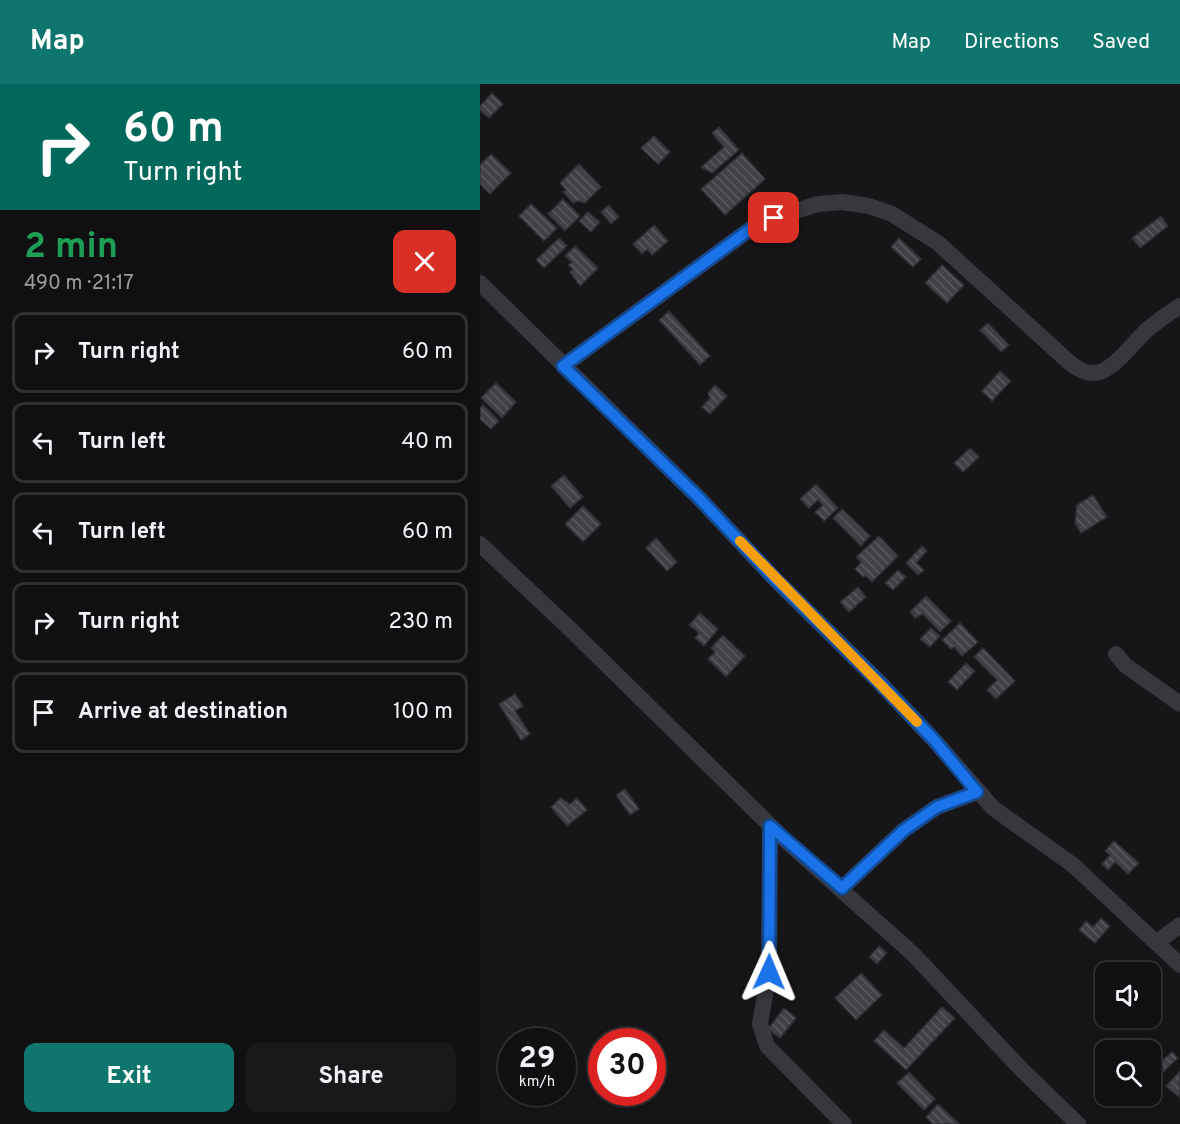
<!DOCTYPE html>
<meta charset="utf-8">
<style>
:root{--surface:#101012;--page:#19191b;--text:#f1f3f6;--muted:#9c9d9f;--line:#303032;--accent:#0f766e}
body{margin:0;font-family:Overpass,sans-serif;background:var(--page);color:var(--text);height:100vh;display:flex;flex-direction:column;font-size:22px;white-space:nowrap}
*{box-sizing:border-box;margin:0}
p{font-size:20px;color:var(--muted)}
.icon{flex:none;width:33px;height:33px;fill:none;stroke:currentColor;stroke-width:2;stroke-linecap:round;stroke-linejoin:round}
.map{position:relative;flex:1;overflow:hidden}
.details{display:flex;flex-direction:column;background:var(--surface);width:480px}
.details>*{flex:none}
.banner{background:#00695c;color:#fff;overflow:hidden}
.fabs{position:absolute;left:615px;top:878px;display:grid;gap:12px}
.fabs a{display:grid;place-items:center;width:66px;height:66px;border-radius:12px;background:var(--surface);box-shadow:0 3px 9px #0003,0 0 0 2px var(--line);font-size:30px}
.speed{position:absolute;left:18px;top:944px;display:flex;gap:12px;font-size:30px;font-weight:700;text-align:center}
.speed>*{display:grid;place-content:center;width:78px;height:78px;border-radius:50%;background:var(--surface);box-shadow:0 3px 9px #0003,0 0 0 2px var(--line);line-height:1}
.speed small{font-size:15px;font-weight:400}
.speed .limit{border:9px solid #d22;background:#fff;color:#111}
.pin{position:absolute;display:grid;place-items:center;width:51px;height:51px;color:#fff;margin:-26px;border-radius:12px;box-shadow:0 3px 9px #0006}
.me{position:absolute;width:66px;margin:-33px;rotate:1deg;stroke-linejoin:round;filter:drop-shadow(0 0 4px #0008)}
.turn{display:flex;align-items:center;gap:21px;height:126px;padding:0 24px;font-size:27px}
.turn .icon{width:78px;height:78px;stroke-width:2.5}
.turn b{display:block;font-size:42px;line-height:51px}
.round{display:grid;place-items:center;flex:none;width:63px;height:63px;border-radius:12px;background:var(--page)}
.headline{display:flex;align-items:center;justify-content:space-between;height:102px;padding:0 24px}
h1{font-size:36px;font-weight:700;line-height:45px;color:#1e9e55}
.primary-button{display:flex;gap:12px;margin-top:auto;padding:12px 24px}
.primary-button a{flex:1;height:69px;border-radius:12px;background:var(--accent);color:#fff;font-size:24px;font-weight:700;line-height:69px;text-align:center}
.primary-button a+a{background:var(--page);color:var(--text)}
ul{padding:0;list-style:none}
li{display:flex;align-items:center;gap:18px;height:81px;margin:0 12px 9px;padding:0 12px;border:3px solid var(--line);border-radius:12px}
li div{flex:1}
li b{display:block;font-size:22px}
li em{font-style:normal}
header{display:flex;align-items:center;gap:36px;box-sizing:border-box;height:84px;padding:0 30px;background:var(--accent);color:#fff}
header strong{font-size:28px}
nav{display:flex;gap:33px;margin-inline-start:auto;font-size:21px}
main{display:flex;flex:1;min-height:0}
.map>svg:first-child{display:block}
.building{fill:url(#building-back-hatch);stroke:#303034;stroke-width:1.5}
.lines{fill:none;stroke-linecap:round;stroke-linejoin:round}
.street{stroke:#37383d;stroke-width:16}
.route-casing{stroke:#114b97;stroke-width:15}
.route{stroke:#1a73e8;stroke-width:10}
.slow{stroke:#f59e0b;stroke-width:10}
</style>
<header>
<strong>Map</strong>
<nav><a>Map</a><a>Directions</a><a>Saved</a></nav>
</header>
<main>
<section class="details">
<div class="banner">
<div class="turn"><svg class="icon" aria-label="right" viewBox="0 0 24 24"><path d="M7 20v-9h11M14 6l5 5-5 5"/></svg><div><b>60 m</b>Turn right</div></div>
</div>
<div class="headline"><div><h1>2 min</h1><p>490 m · 21:17</p></div><a class="round" style="background:#d93025;color:#fff"><svg class="icon" aria-label="close" viewBox="0 0 24 24"><path d="M6 6l12 12M18 6L6 18"/></svg></a></div>
<ul>
<li><svg class="icon" aria-label="right" viewBox="0 0 24 24"><path d="M7 20v-9h11M14 6l5 5-5 5"/></svg><div><b>Turn right</b></div><em>60 m</em></li>
<li><svg class="icon" aria-label="left" viewBox="0 0 24 24"><path d="M17 20v-9H6M10 6l-5 5 5 5"/></svg><div><b>Turn left</b></div><em>40 m</em></li>
<li><svg class="icon" aria-label="left" viewBox="0 0 24 24"><path d="M17 20v-9H6M10 6l-5 5 5 5"/></svg><div><b>Turn left</b></div><em>60 m</em></li>
<li><svg class="icon" aria-label="right" viewBox="0 0 24 24"><path d="M7 20v-9h11M14 6l5 5-5 5"/></svg><div><b>Turn right</b></div><em>230 m</em></li>
<li><svg class="icon" aria-label="arrive" viewBox="0 0 24 24"><path d="M6 21V4h12l-3 4 3 4H6"/></svg><div><b>Arrive at destination</b></div><em>100 m</em></li>
</ul>
<div class="primary-button"><a>Exit</a><a>Share</a></div>
</section>
<div class="map">
<svg width="700" height="1040" viewBox="0 0 700 1040">
<defs>
<pattern id="building-back-hatch" width="6" height="6" patternUnits="userSpaceOnUse" patternTransform="scale(1.5)"><rect width="6" height="6" fill="#404145"/><path d="M-1 5l2 2M0 0l6 6M5-1l2 2" fill="none" stroke="#595a5e"/></pattern>
</defs>
<rect width="100%" height="100%" fill="#161618"/>
<path class="building" d="M 12,9 L 23,20 L 9,34 L 0,26 L 0,22 Z
M 239,43 L 259,66 L 232,89 L 221,83 L 244,63 L 232,49 Z
M 174,52 L 190,68 L 178,80 L 161,64 Z
M 262,69 L 285,95 L 245,131 L 221,105 Z
M 11,70 L 31,89 L 10,110 L 0,100 L 0,81 Z
M 99,80 L 121,103 L 105,119 L 98,117 L 93,119 L 83,108 L 86,106 L 80,99 Z
M 83,115 L 100,132 L 85,147 L 68,130 Z
M 51,120 L 77,144 L 64,157 L 39,132 Z
M 129,121 L 139,133 L 131,140 L 121,128 Z
M 108,128 L 120,138 L 111,148 L 99,137 Z
M 681,132 L 688,142 L 660,164 L 652,154 Z
M 174,141 L 188,157 L 172,171 L 167,165 L 162,170 L 153,160 Z
M 79,154 L 87,162 L 64,184 L 56,176 Z
M 419,154 L 441,175 L 433,183 L 411,163 Z
M 95,162 L 118,184 L 100,202 L 90,188 L 93,185 L 88,181 L 92,178 L 85,172 Z
M 462,181 L 484,201 L 467,219 L 445,199 Z
M 189,227 L 230,272 L 220,281 L 179,236 Z
M 508,239 L 529,261 L 521,268 L 500,246 Z
M 520,287 L 531,297 L 512,317 L 502,307 Z
M 16,299 L 36,318 L 22,334 L 1,314 Z
M 235,301 L 247,312 L 230,330 L 222,323 L 230,314 L 228,309 Z
M 3,321 L 19,337 L 11,345 L 0,335 L 0,324 Z
M 490,364 L 499,373 L 483,388 L 474,379 Z
M 84,391 L 103,413 L 90,424 L 71,402 Z
M 336,400 L 358,424 L 344,437 L 335,428 L 343,421 L 338,416 L 329,424 L 320,415 Z
M 613,411 L 627,433 L 601,449 L 595,439 L 597,421 Z
M 103,422 L 121,440 L 103,458 L 85,440 Z
M 362,425 L 390,452 L 381,462 L 353,434 Z
M 399,452 L 418,472 L 392,498 L 386,492 L 383,493 L 375,485 L 381,478 L 376,473 Z
M 176,454 L 197,478 L 187,487 L 166,464 Z
M 442,462 L 447,467 L 436,479 L 444,486 L 438,491 L 426,479 Z
M 418,486 L 426,493 L 413,506 L 405,499 Z
M 378,503 L 386,513 L 369,528 L 360,518 Z
M 446,512 L 471,537 L 460,548 L 443,530 L 435,534 L 430,528 Z
M 220,529 L 238,545 L 224,562 L 215,554 L 219,549 L 209,541 Z
M 480,539 L 498,558 L 482,572 L 474,563 L 471,565 L 462,556 Z
M 451,544 L 460,552 L 450,563 L 440,555 Z
M 243,551 L 265,572 L 246,593 L 228,575 L 235,568 L 231,564 Z
M 503,564 L 535,597 L 516,615 L 507,606 L 517,596 L 494,573 Z
M 486,579 L 495,587 L 477,606 L 468,598 Z
M 35,610 L 43,622 L 35,627 L 50,650 L 41,656 L 19,620 Z
M 145,705 L 159,725 L 150,731 L 136,711 Z
M 81,714 L 90,720 L 97,714 L 107,726 L 87,742 L 71,723 Z
M 634,757 L 659,779 L 648,790 L 635,778 L 628,786 L 622,780 L 630,771 L 625,767 Z
M 621,834 L 630,842 L 615,859 L 599,846 L 606,837 L 613,843 Z
M 399,862 L 407,869 L 397,880 L 389,873 Z
M 381,889 L 402,911 L 376,936 L 355,914 Z
M 462,923 L 475,934 L 426,986 L 394,957 L 404,946 L 424,964 Z
M 304,924 L 316,934 L 300,954 L 288,945 Z
M 692,968 L 698,974 L 677,994 L 670,987 L 670,979 L 678,973 L 684,975 Z
M 700,987 L 700,1014 L 686,1002 Z
M 429,988 L 455,1015 L 444,1026 L 417,999 Z
M 670,1010 L 674,1014 L 662,1024 L 651,1011 Z
M 458,1020 L 479,1040 L 453,1040 L 446,1033 Z"/>
<g class="lines">
<path class="street" d="M 0,199 L 219,414 L 294,494 L 399,598 L 455,657 L 513,724 L 593,781 L 700,881
M 83,282 L 280,138 L 338,120 L 362,118 L 389,122 L 412,130 L 458,159 L 579,269 C 589,278 600,290 615,289 C 632,289 656,255 669,244 C 679,236 689,229 700,222
M 0,460 L 88,543 L 304,755 L 432,869 L 542,986 L 598,1040
M 636,570 L 645,581 L 700,620
M 290,742 L 289,888 L 280,940 L 287,962 L 364,1040
M 362,804 L 424,746 L 457,723 L 497,708
M 677,858 L 700,841"/>
</g>
<g class="lines">
<defs>
<path id="route" d="M 289,888 L 290,742 L 362,804 L 424,746 L 457,723 L 497,708 L 455,657 L 399,598 L 294,494 L 219,414 L 83,282 L 280,138 L 294,134"/>
</defs>
<use href="#route" class="route-casing"/>
<use href="#route" class="route"/>
<path class="slow" d="M 260,457 L 437,638"/>
</g>
</svg>
<div class="fabs">
<a><svg class="icon" aria-label="sound" viewBox="0 0 24 24"><path d="M4 9h4l5-4v14l-5-4H4zM17 9q2 3 0 6"/></svg></a>
<a><svg class="icon" aria-label="search" viewBox="0 0 24 24"><circle cx="10" cy="10" r="6"/><path d="M15 15l6 6"/></svg></a>
</div>
<div class="speed"><div>29<small>km/h</small></div><div class="limit">30</div></div>
<div class="pin" style="left:294px;top:134px;background:#d93025"><svg class="icon" aria-label="arrive" viewBox="0 0 24 24"><path d="M6 21V4h12l-3 4 3 4H6"/></svg></div>
<svg class="me" style="left:289px;top:888px" viewBox="-20 -20 40 40"><path d="M0-17L14 15 0 8-14 15z" fill="#1a73e8" stroke="#fff" stroke-width="4"/></svg>
</div>
</main>
